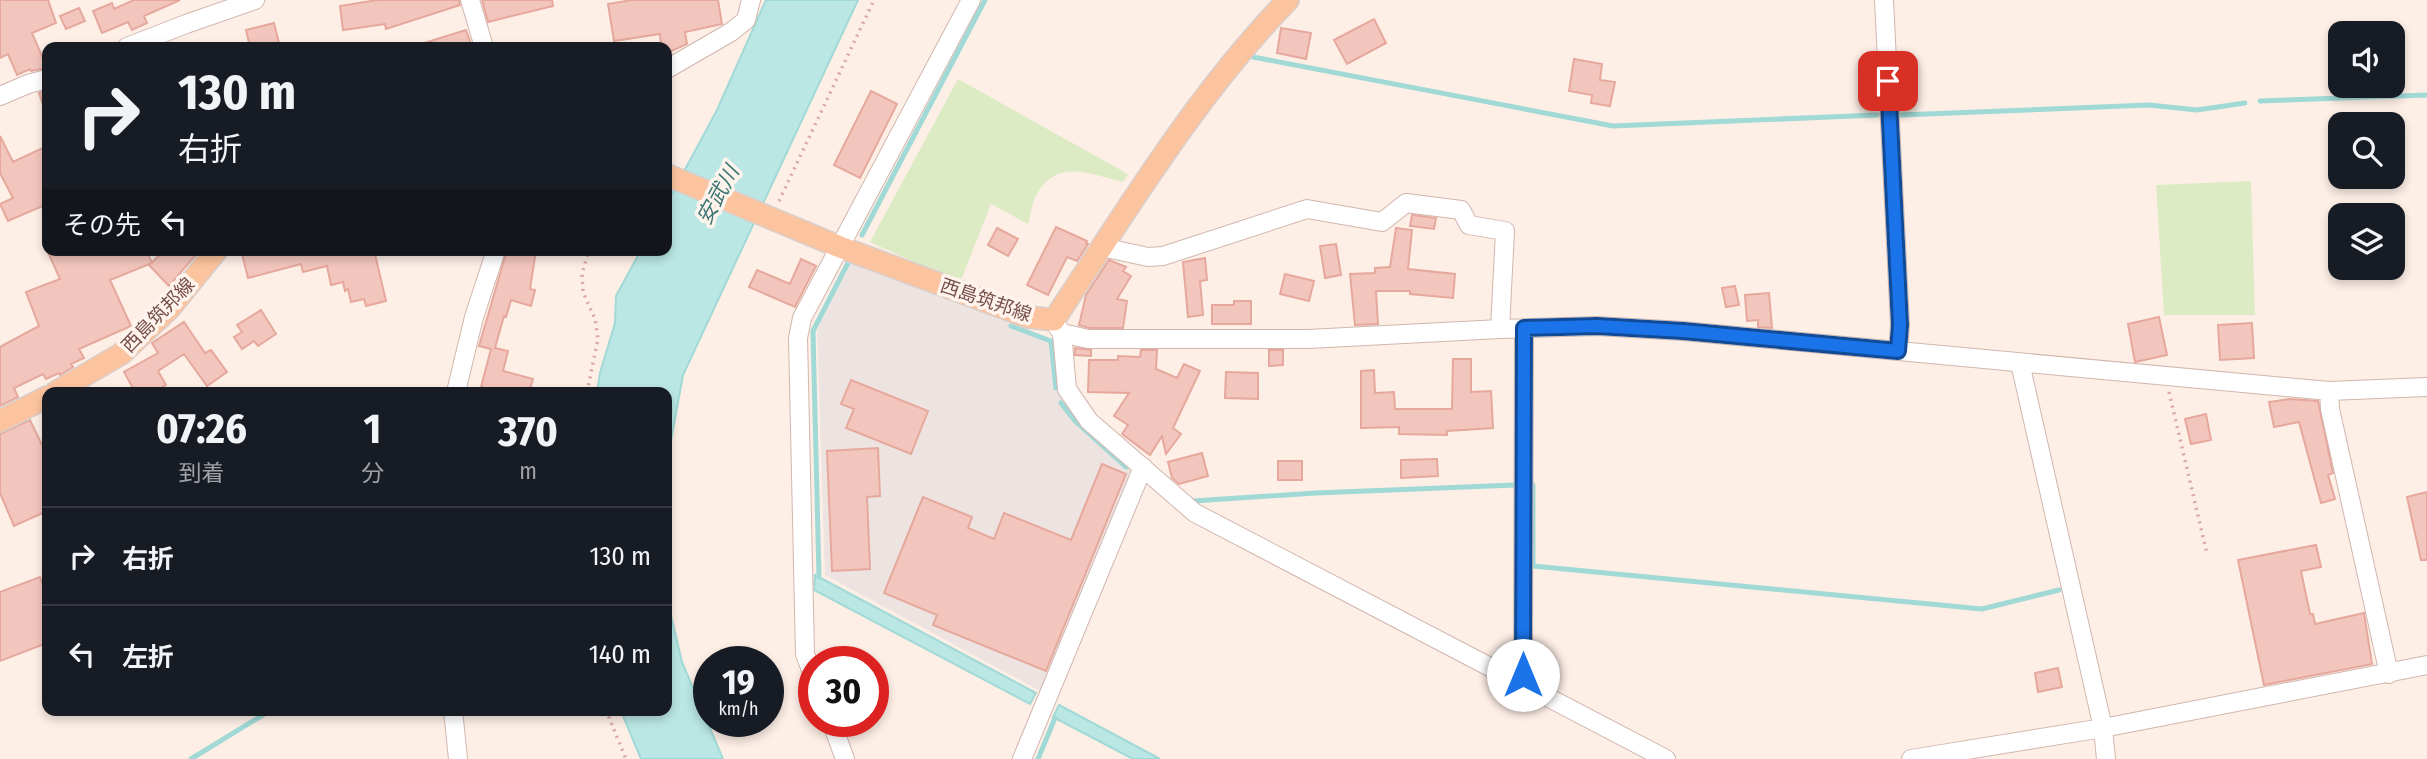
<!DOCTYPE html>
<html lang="ja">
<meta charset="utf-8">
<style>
:root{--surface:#171b24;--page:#242831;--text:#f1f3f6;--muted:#9ea1a6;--line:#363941}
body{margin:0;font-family:"Fira Sans Condensed","Noto Sans JP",sans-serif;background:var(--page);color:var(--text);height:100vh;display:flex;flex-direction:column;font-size:26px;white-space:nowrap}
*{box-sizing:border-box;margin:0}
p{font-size:23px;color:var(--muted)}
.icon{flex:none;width:38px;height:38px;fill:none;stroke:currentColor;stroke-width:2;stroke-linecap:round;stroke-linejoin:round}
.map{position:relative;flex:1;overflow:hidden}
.side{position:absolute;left:42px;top:387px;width:630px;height:329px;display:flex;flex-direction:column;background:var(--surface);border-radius:14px;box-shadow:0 4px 10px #0003}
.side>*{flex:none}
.top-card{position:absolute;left:42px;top:42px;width:630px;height:214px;border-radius:14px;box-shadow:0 4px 10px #0003;background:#171b24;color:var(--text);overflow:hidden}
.buttons{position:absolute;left:2328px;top:21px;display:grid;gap:14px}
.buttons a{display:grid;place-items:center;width:77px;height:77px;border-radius:14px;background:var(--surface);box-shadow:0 4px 10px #0003;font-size:35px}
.speed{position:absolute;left:693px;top:646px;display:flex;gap:14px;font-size:35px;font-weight:700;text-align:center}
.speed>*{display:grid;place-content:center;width:91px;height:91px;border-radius:50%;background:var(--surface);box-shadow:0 4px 10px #0003;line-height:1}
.speed small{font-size:18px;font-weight:400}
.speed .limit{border:10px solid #d22;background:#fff;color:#111}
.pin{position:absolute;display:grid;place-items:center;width:60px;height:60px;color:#fff;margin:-30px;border-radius:14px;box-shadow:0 4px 10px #0006}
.me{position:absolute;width:77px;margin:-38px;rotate:0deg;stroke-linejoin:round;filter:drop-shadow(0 0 5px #0008)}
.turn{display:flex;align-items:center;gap:24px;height:147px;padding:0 21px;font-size:32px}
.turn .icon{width:91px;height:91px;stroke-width:2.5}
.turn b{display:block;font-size:49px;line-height:60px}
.then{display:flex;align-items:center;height:66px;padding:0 21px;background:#0003;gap:14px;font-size:26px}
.eta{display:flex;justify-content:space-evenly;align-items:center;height:119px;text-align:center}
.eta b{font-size:42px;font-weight:700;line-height:49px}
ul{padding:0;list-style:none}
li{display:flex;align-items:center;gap:21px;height:98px;padding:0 21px;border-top:2px solid var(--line)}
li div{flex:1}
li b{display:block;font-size:26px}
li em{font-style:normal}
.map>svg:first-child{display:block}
.industrial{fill:#ede3e0}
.green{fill:#ddebc4}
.water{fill:#bae7e3;stroke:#a0d9d5;stroke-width:2}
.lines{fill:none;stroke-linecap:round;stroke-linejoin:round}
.stream{stroke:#a0d9d5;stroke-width:5}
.building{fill:#f3c6bd;stroke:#e6a89d;stroke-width:2}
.minor-casing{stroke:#d1b6ae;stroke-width:20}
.major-casing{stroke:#d9cecc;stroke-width:24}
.path{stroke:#d8a9a0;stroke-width:3.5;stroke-dasharray:2 5;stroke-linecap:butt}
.minor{stroke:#fff;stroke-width:18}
.major{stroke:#fcc49e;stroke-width:21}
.route-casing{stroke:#114b97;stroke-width:18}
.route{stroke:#1a73e8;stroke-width:12}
.labels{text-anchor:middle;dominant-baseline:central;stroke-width:7;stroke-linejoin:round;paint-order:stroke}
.street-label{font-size:19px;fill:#77504a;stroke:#fff4ed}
.water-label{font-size:21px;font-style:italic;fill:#3a7572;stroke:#fff4ed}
</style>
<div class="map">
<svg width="2427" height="759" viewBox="0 0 2427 759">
<rect width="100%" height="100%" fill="#fdefe6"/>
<path class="industrial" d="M 853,259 L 1052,340 L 1059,391 L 1078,420 L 1132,471 L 1042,692 L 825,575 L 817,330 Z"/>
<path class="green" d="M 958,79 L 1128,174 L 1123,182 C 1092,175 1059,158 1038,192 C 1032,201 1031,215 1028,224 L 991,204 L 960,283 L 870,242 Z
M 2251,181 L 2255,315 L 2164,315 L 2156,185 Z"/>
<path class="water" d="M 766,0 L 858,0 L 683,375 L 667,462 L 667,392 L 597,392 L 600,373 L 615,323 L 616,296 L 641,250 L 667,250 L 667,203 L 717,110 Z
M 667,537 L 669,607 L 682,662 L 723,759 L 641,759 L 621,711 L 667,710 Z
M 815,575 L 1036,693 L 1030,704 L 814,590 Z
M 1059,705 L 1160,759 L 1133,759 L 1053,717 Z"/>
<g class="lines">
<path class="stream" d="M 1253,57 L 1613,126 L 1877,115
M 2260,101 L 2427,95
M 1901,115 L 2149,105 L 2197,110 L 2245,103
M 862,235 L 985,0
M 1011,326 L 1051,341 L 1056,388
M 1061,403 L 1075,421 L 1126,467
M 1533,485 L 1533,566 L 1982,609 L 2059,590
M 1193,501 L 1316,493 L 1515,485
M 819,577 L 813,331 L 848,263
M 191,759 L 271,710
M 1038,759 L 1055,718"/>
</g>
<path class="building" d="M 0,0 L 48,0 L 56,23 L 32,33 L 47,68 L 31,71 L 30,69 L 17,75 L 8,54 L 0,58 Z
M 134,0 L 180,0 L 144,16 L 147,23 L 132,30 L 128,22 L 102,33 L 93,11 L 112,3 L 114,9 Z
M 377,0 L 459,0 L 460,5 L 386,29 L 385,24 L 343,30 L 340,6 Z
M 482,0 L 552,0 L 553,6 L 488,22 Z
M 632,0 L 718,0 L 722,24 L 685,32 L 687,44 L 667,53 L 667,47 L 661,47 L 660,34 L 614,41 L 608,4 Z
M 79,8 L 85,21 L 66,29 L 60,16 Z
M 1374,19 L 1386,43 L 1347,64 L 1334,40 Z
M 274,23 L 280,47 L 250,47 L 246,30 Z
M 1281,28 L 1311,33 L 1306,59 L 1277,53 Z
M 466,30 L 472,47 L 421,47 L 421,44 Z
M 1574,59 L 1602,64 L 1600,80 L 1615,82 L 1610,106 L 1591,103 L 1592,95 L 1569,91 Z
M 47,91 L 47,111 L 45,111 L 39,93 Z
M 871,91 L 897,104 L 860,178 L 834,165 Z
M 0,136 L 13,162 L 47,146 L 47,204 L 8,221 L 0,204 L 13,198 L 0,173 Z
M 1412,215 L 1436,218 L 1434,229 L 1410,226 Z
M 1056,227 L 1087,241 L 1086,243 L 1088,244 L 1077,261 L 1067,257 L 1048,295 L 1027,285 Z
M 997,228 L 1018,239 L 1008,256 L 988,245 Z
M 1396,228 L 1412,230 L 1408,269 L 1455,274 L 1453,298 L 1410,294 L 1410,291 L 1376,291 L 1378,324 L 1355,325 L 1350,274 L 1375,273 L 1375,268 L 1390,267 Z
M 1336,244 L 1341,275 L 1325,278 L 1320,246 Z
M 47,250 L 146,250 L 152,263 L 110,280 L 131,326 L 79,349 L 84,358 L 71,364 L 73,367 L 60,375 L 59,373 L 46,379 L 43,374 L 14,388 L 18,397 L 0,406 L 0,347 L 39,326 L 26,292 L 60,279 Z
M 165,250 L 200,250 L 169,286 L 149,265 Z
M 241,250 L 374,250 L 386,301 L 366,306 L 364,299 L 351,302 L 348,289 L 345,291 L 343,282 L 331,285 L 327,266 L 303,272 L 301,264 L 248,278 Z
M 507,250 L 536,250 L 530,289 L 535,290 L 531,306 L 511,300 L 506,317 L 504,316 L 495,348 L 508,351 L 503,371 L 533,379 L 529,392 L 499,392 L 481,387 L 491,349 L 479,346 Z
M 1205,258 L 1207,280 L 1200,281 L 1203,315 L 1188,317 L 1183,262 Z
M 801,259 L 816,266 L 795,307 L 749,287 L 757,270 L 790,284 Z
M 1109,260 L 1126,267 L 1123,271 L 1131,276 L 1117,299 L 1127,301 L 1123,328 L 1089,328 L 1079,325 L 1086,295 Z
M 1285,274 L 1314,281 L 1309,301 L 1280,294 Z
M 1735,286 L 1739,305 L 1726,307 L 1722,288 Z
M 1769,293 L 1772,328 L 1758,327 L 1758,320 L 1747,321 L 1745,295 Z
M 1234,301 L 1251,301 L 1251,324 L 1212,324 L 1212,305 L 1234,305 Z
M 261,310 L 276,334 L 258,346 L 254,341 L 242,349 L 234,337 L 242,332 L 237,325 Z
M 2159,317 L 2167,355 L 2135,362 L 2128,324 Z
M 184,322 L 205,353 L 211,350 L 227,372 L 207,386 L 184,354 L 158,371 L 166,385 L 154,392 L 135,392 L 124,372 L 158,353 L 152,343 Z
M 2252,323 L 2254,358 L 2220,360 L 2218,325 Z
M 1075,348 L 1091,350 L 1091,356 L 1075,355 Z
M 1141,350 L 1157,350 L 1156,369 L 1177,378 L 1184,364 L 1200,371 L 1173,428 L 1181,434 L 1166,454 L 1162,436 L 1150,455 L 1122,434 L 1128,425 L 1114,416 L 1129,393 L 1088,392 L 1089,360 L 1118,360 L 1118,356 L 1140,357 Z
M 1269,350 L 1283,350 L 1283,365 L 1269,366 Z
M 1453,359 L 1471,359 L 1471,392 L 1491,391 L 1493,428 L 1447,431 L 1447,435 L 1399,434 L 1399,427 L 1361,428 L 1361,371 L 1374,370 L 1375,393 L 1394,392 L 1395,409 L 1452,409 Z
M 1226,372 L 1258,373 L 1258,399 L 1225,398 Z
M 851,380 L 928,411 L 911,454 L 846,428 L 854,409 L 841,404 Z
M 2289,399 L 2318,401 L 2333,473 L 2328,475 L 2335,499 L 2321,503 L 2299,422 L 2274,427 L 2269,402 Z
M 2206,414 L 2211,440 L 2191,444 L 2185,419 Z
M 30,420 L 43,447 L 47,445 L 47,511 L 14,526 L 0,493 L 0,434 Z
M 878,448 L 880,496 L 867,497 L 870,569 L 832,571 L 827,451 Z
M 1202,453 L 1208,476 L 1179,484 L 1172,478 L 1168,462 Z
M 1437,459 L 1438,476 L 1401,478 L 1401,460 Z
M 1278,461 L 1302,461 L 1302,480 L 1278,480 Z
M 1102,464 L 1126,474 L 1046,671 L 933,625 L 937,615 L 884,593 L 923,497 L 972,517 L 968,528 L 994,539 L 1004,513 L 1071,540 Z
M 2427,492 L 2427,560 L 2421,560 L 2407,497 Z
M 2316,545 L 2321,567 L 2301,571 L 2310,614 L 2313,614 L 2315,624 L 2364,613 L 2372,664 L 2264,685 L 2238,560 Z
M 40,577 L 47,597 L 47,643 L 0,661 L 0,592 Z
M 2058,668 L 2062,687 L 2038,692 L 2035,673 Z"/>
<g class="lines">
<defs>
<path id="minor" d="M 470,0 L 484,47
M 1884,0 L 1900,325 L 1898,351
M 127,47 L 186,24 L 255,0
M 667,69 L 731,32 L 746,20 L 751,0
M 0,96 L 28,84 L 47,79
M 1102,247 L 1148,257 L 1163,256 L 1307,209 L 1382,222 L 1406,203 L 1461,210 L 1469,225 L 1505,231 L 1500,329
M 1057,326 L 1062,333 L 1067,389 L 1089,421 L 1195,513 L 1666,759
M 1062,333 L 1088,339 L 1308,339 L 1500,329 L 1597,326 L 1683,331 L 2329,391 L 2427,387
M 2020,363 L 2103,728 L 2106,759
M 2329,391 L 2330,409 L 2389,674
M 456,392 L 474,317 L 496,250
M 814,678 L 805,654 L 798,338 L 802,318 L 971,0
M 1519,682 L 1523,675 L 1524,328
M 453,710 L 458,759
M 831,721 L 845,759
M 1022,759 L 1143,467
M 1911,759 L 2103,728 L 2427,665"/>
<path id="major" d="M 667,175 L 840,247 L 1028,317 L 1054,320 C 1127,210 1196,95 1288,0
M 56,392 L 121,354 L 170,308 L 217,250
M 0,421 L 47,397"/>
</defs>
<use href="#minor" class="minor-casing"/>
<use href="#major" class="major-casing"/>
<path class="path" d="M 779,201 L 874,0
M 587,392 L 598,339 L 595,319 L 583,292 L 582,274 L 589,250
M 2169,392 L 2207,554
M 606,710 L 626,759"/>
<use href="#minor" class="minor"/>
<use href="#major" class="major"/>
</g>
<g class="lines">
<defs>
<path id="route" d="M 1523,675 L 1524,328 L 1597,326 L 1683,331 L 1898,351 L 1900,325 L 1888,81"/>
</defs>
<use href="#route" class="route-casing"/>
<use href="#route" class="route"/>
</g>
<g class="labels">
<g class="street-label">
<text transform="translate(986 300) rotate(19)">西島筑邦線</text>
<text transform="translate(158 315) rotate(-46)">西島筑邦線</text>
</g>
<g class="water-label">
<text transform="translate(718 195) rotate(-61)">安武川</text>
</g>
</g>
</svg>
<div class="buttons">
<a><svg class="icon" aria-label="sound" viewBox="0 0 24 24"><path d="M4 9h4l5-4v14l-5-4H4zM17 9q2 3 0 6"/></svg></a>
<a><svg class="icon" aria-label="search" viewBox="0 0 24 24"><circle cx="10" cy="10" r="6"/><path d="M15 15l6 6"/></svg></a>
<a><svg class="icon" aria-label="layers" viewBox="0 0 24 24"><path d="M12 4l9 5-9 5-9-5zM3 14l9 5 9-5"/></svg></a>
</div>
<div class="speed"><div>19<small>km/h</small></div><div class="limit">30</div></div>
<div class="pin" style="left:1888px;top:81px;background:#d93025"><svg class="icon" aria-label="arrive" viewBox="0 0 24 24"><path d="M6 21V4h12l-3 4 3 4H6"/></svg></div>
<svg class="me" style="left:1523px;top:675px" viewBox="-20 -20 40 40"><circle r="19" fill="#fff"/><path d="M0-13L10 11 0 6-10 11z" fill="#1a73e8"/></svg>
<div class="top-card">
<div class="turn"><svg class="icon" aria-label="right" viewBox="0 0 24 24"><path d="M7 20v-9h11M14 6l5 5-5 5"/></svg><div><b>130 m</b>右折</div></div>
<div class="then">その先<svg class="icon" aria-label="left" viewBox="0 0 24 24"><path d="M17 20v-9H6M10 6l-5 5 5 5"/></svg></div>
</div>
<section class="side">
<div class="eta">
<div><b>07:26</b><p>到着</p></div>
<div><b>1</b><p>分</p></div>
<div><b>370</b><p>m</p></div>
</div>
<ul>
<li><svg class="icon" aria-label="right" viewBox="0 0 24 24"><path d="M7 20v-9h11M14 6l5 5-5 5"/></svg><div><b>右折</b></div><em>130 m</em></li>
<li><svg class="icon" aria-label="left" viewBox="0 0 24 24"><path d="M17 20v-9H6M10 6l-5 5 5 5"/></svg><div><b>左折</b></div><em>140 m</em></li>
</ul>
</section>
</div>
